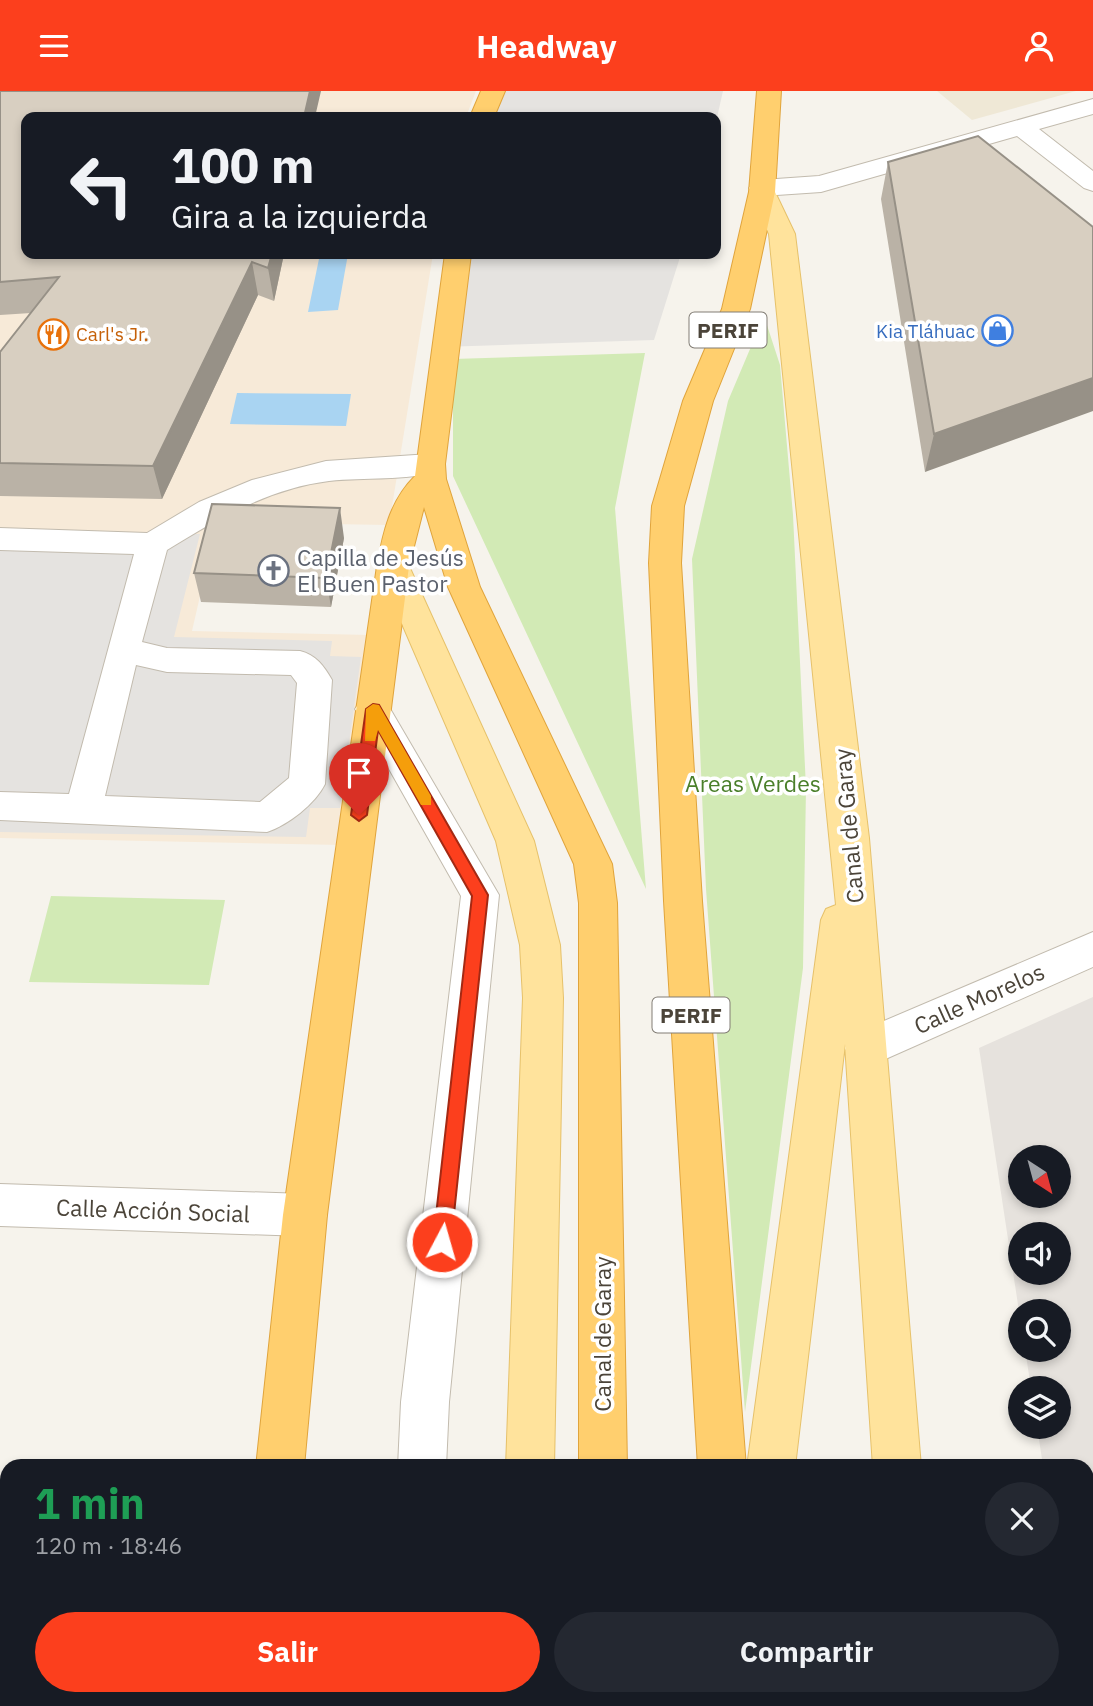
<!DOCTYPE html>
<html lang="es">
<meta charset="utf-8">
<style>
:root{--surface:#171b24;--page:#242831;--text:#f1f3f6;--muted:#9ea1a6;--accent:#fc3f1d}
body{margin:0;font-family:"IBM Plex Sans",sans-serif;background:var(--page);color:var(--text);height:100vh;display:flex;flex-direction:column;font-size:26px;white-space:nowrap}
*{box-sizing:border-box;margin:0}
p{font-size:23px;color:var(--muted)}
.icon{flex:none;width:38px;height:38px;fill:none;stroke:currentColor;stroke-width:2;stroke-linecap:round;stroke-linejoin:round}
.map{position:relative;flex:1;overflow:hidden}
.panel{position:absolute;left:0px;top:1368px;width:1094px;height:247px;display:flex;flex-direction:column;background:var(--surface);border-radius:21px 21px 0 0;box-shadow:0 4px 10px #0003}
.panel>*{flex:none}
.hud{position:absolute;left:21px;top:21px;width:700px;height:147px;border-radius:14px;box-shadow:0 4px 10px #0003;background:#171b24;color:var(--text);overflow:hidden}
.needle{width:46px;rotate:144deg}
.fabs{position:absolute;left:1008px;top:1054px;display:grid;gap:14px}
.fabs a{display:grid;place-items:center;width:63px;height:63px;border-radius:50%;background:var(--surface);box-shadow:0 4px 10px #0003;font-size:35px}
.pin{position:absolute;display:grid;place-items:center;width:60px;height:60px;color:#fff;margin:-72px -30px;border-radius:50% 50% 50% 0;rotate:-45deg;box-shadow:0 0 7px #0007}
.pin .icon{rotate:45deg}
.me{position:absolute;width:77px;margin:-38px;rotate:6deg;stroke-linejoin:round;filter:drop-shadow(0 0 5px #0008)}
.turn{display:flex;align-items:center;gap:24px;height:147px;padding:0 35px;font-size:32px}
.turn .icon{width:91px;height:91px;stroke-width:2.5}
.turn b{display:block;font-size:49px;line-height:60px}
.round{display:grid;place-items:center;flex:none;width:74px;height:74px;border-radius:37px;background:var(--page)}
.head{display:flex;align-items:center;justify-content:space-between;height:119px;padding:0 35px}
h1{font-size:42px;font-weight:700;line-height:52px;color:#1e9e55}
.button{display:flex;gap:14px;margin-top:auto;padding:14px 35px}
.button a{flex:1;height:80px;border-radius:42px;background:var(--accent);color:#fff;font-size:28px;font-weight:700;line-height:80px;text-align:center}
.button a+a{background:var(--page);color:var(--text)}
header{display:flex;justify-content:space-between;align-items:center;height:91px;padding:0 35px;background:var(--accent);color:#fff;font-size:32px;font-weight:700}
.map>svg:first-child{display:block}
.commercial{fill:#f7ead8}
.industrial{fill:#e6e2dd;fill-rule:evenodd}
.education{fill:#efe8d6}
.green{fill:#d2eab5}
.parking{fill:#e5e3e0}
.water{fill:#a9d4f2}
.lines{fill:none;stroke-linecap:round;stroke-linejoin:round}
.minor-casing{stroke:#c2bbae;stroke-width:2}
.major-casing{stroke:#e6c16a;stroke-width:2}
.highway-casing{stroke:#e0a43c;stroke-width:2}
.minor{fill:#fff;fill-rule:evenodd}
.major{fill:#ffe39c;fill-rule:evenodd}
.highway{fill:#ffcf6e;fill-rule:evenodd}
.wall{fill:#bab2a6}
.shaded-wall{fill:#979187}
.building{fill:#d8cfc1;stroke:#979187;stroke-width:2}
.route{fill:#fc3f1d;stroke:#a42913;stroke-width:2}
.slow{fill:#f59e0b}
.labels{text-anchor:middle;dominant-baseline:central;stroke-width:7;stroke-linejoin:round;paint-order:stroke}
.far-shop-label{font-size:19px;fill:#366cbe;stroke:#fff;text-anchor:end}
.far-food-label{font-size:19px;fill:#c56008;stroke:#fff;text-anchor:start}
.shield{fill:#fff;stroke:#817c74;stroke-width:2}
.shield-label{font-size:21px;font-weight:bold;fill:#4b4439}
.worship-label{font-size:23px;fill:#5b616d;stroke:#fff;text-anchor:start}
.park-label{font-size:23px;fill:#4a7f2a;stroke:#fff}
.street-label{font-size:23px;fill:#4b4439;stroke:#fff}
</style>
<header><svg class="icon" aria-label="menu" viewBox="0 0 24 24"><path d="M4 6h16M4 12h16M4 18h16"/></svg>Headway<svg class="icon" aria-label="person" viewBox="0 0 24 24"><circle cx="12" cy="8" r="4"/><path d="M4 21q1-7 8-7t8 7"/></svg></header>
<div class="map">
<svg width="1093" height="1615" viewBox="0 0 1093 1615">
<rect width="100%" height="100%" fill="#f6f3ec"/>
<path class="commercial" d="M 0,0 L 476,0 L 466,26 L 26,26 L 26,163 L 433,163 L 389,434 L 217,431 L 192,540 L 371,544 L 342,754 L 0,747 Z"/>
<path class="industrial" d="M 1093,906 L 1093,1615 L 1079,1615 L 1078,1608 L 1087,1608 L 1087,1376 L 1043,1375 L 1037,1335 L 1059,1335 L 1059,1297 L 1031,1297 L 1025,1258 L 1059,1258 L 1059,1220 L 1020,1220 L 1020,1227 L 979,957 ZM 1020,1066 L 1059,1066 L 1059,1104 L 1020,1104 ZM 1020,1143 L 1059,1143 L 1059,1181 L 1020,1181 Z"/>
<path class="education" d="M 937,0 L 1076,0 L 972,29 Z"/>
<path class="green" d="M 764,225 L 780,274 L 793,424 L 806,697 L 803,877 L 745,1321 L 706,798 L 692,468 L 728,310 Z
M 645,262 L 615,417 L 646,798 L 453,385 L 453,268 Z
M 51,805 L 225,809 L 209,894 L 29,891 Z"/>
<path class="parking" d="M 492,0 L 723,0 L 716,31 L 716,26 L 481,26 Z
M 455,163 L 681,163 L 654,249 L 442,256 Z
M 0,438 L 200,443 L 174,546 L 332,550 L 330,565 L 361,566 L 340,717 L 310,717 L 306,746 L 0,741 Z"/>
<path class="water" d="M 320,163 L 348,163 L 338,219 L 308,221 Z
M 237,302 L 351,303 L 346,335 L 230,333 Z"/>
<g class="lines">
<defs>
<path id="minor" d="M 1093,8 L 1093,23 L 1039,38 L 1093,80 L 1093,100 L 1084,97 L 1017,45 L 821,101 L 762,105 L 753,102 L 749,97 L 753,92 L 762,89 L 819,85 Z
M 430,363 L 441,366 L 445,373 L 441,380 C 405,390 365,386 329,390 C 270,397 217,428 167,459 L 142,551 L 167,557 L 300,560 C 316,564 324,575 332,589 L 325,693 C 315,713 288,734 267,741 L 0,729 L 0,701 L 69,703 L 134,463 L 0,459 L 0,437 L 147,442 L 199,411 L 252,389 L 326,370 ZM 136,574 L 167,581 L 291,584 L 297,592 L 289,687 L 260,711 L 105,705 Z
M 373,605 L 385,609 L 499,804 L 449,1311 L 446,1376 L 398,1376 L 401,1311 L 461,805 L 355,618 L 361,609 Z
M 1093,841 L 1093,876 L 881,970 L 866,975 L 851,970 L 845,957 L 851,944 Z
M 0,1093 L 305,1103 L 321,1109 L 327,1124 L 321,1139 L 305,1145 L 0,1135 Z
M 387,1608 L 439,1608 L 438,1615 L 386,1615 Z"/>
<path id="major" d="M 762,93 L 771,96 L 775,101 L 795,143 L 869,747 L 921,1376 L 873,1376 L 845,953 L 795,1376 L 747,1376 L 821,829 L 826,818 L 836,814 L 769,143 L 749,101 L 753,96 Z
M 393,464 L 405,467 L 409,475 L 534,750 L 560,854 L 563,907 L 554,1376 L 506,1376 L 523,907 L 520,854 L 496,750 L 377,475 L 381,467 Z
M 896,1608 L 948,1608 L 949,1615 L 897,1615 Z"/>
<path id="highway" d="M 481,0 L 505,0 L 494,26 L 470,26 Z
M 757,0 L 781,0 L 775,101 L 750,218 L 713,310 L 684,415 L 681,472 L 702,810 L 746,1376 L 698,1376 L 664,810 L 649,472 L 652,415 L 683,310 L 722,218 L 749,101 Z
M 445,163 L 471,163 L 445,373 L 446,388 L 480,496 L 612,773 L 617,812 L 627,1376 L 579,1376 L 579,812 L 574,773 L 448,496 L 424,416 L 409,475 L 327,1124 L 304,1376 L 256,1376 L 283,1124 L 377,475 C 383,441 390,410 415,385 Z
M 139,1608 L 198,1608 L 196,1615 L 137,1615 Z
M 579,1608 L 631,1608 L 631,1615 L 579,1615 Z
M 713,1608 L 765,1608 L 765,1615 L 713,1615 Z"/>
</defs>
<use href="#minor" class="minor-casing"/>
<use href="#major" class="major-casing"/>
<use href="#highway" class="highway-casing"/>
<use href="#minor" class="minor"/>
<use href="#major" class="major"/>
<use href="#highway" class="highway"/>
</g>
<path class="wall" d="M 0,0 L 284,163 L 274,210 L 258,204 L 162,408 L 0,405 L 0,261 L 31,222 L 0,224 Z
M 888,71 L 1093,136 L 925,381 L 881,108 Z
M 344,447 L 331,516 L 201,511 L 194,482 Z"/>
<path class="shaded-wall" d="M 310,0 L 321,0 L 315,26 L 304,26 Z
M 272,163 L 284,163 L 274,210 L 268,177 Z
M 252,171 L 258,204 L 162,408 L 153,375 Z
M 1093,287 L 1093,320 L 925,381 L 934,343 Z
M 340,417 L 344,447 L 331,516 L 326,487 Z"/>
<path class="building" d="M 0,0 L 310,0 L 304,26 L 26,26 L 26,163 L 272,163 L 268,177 L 252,171 L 153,375 L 0,372 L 0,261 L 59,186 L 0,191 Z
M 978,45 L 1093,136 L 1093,287 L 934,343 L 888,71 Z
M 212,413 L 340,417 L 326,487 L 194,482 Z"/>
<path class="route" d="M 373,613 L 379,614 L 488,804 L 451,1151 L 449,1157 L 442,1160 L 436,1157 L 433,1151 L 472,805 L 378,639 L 367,724 L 359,730 L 351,724 L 366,618 Z"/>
<path class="slow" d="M 373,613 L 379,614 L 431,705 L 431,714 L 421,714 L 378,639 L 375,650 L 365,650 L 366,618 Z"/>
<defs>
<symbol id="shop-ring" viewBox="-11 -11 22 22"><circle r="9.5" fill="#fff" stroke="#3f7fe0" stroke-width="1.5"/><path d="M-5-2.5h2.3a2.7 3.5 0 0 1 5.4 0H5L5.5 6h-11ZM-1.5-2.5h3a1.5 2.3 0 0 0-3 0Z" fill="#3f7fe0"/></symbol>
<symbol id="restaurant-ring" viewBox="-11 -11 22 22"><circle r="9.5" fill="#fff" stroke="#e8710a" stroke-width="1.5"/><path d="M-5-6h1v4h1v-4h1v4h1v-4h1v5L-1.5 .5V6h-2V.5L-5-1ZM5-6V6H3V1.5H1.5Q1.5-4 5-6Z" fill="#e8710a"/></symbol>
<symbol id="church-ring" viewBox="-11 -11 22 22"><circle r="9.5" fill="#fff" stroke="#6b7280" stroke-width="1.5"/><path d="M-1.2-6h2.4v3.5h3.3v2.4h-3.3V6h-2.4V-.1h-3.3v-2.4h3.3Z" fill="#6b7280"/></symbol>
</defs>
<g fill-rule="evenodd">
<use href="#shop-ring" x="980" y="222" width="35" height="35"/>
<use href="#restaurant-ring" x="36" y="226" width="35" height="35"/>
<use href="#church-ring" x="256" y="462" width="35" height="35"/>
</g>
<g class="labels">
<g class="far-shop-label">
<text x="975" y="240">Kia Tláhuac</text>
</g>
<g class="far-food-label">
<text x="76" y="243">Carl's Jr.</text>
</g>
<g class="shield">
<rect x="689.5" y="221.5" width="77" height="35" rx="5"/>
<rect x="652.5" y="906.5" width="77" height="35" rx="5"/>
</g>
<g class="shield-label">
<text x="728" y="239">PERIF</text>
<text x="691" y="924">PERIF</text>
</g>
<g class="worship-label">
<text x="297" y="466">Capilla de Jesús<tspan x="297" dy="26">El Buen Pastor</tspan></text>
</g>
<g class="park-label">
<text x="753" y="692">Areas Verdes</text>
</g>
<g class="street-label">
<text transform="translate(848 735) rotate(-95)">Canal de Garay</text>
<text transform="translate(979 907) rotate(-24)">Calle Morelos</text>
<text transform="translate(153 1119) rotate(2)">Calle Acción Social</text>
<text transform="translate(602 1243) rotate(-90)">Canal de Garay</text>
</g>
</g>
</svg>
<div class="fabs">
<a><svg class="needle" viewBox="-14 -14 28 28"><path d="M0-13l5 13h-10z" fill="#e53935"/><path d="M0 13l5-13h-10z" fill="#9ea1a6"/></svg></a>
<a><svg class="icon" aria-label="sound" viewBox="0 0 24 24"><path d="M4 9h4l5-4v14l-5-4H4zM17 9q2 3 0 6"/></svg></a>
<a><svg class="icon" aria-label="search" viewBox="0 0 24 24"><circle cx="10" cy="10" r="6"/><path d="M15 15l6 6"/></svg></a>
<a><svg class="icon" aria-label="layers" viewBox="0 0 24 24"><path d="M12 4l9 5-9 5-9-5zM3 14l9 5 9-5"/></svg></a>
</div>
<div class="pin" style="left:359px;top:724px;background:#d93025"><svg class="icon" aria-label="arrive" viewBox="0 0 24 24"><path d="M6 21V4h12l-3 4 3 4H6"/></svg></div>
<svg class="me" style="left:442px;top:1151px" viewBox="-20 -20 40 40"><circle r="17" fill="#fc3f1d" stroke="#fff" stroke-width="3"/><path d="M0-11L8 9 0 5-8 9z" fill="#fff"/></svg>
<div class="hud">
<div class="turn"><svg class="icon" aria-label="left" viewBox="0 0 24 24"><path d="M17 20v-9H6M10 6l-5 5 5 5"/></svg><div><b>100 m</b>Gira a la izquierda</div></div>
</div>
<section class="panel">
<div class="head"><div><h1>1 min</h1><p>120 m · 18:46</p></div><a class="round"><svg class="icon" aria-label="close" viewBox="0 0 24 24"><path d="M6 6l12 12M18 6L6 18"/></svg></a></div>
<div class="button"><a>Salir</a><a>Compartir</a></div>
</section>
</div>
